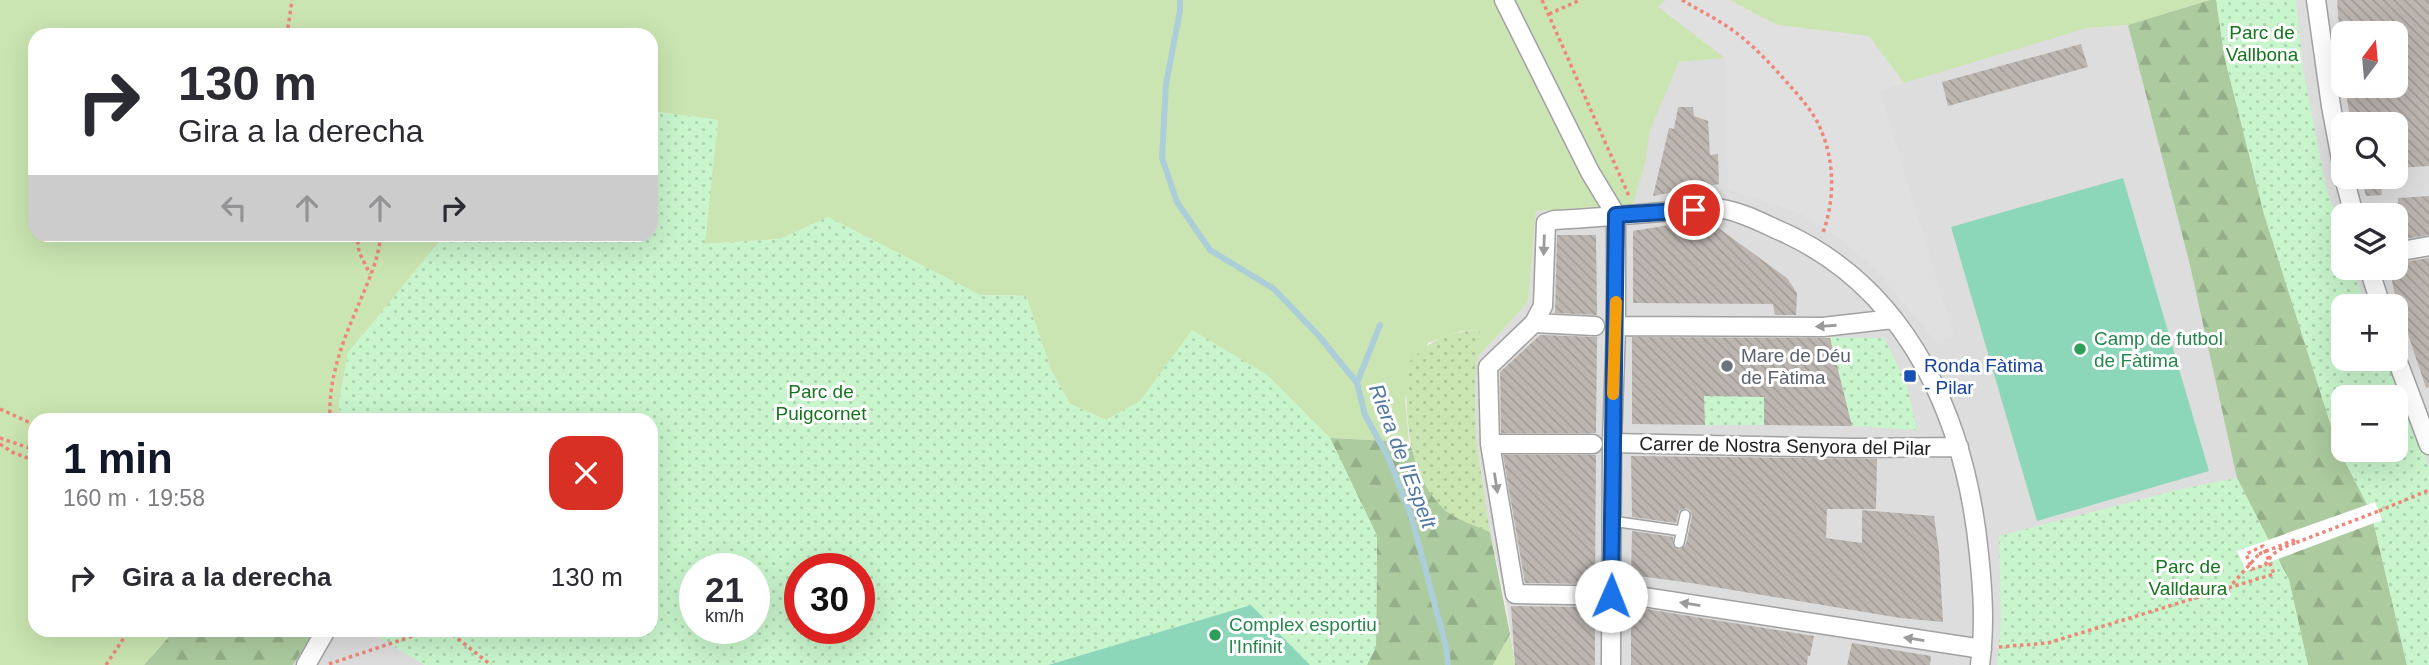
<!DOCTYPE html>
<html lang="es">
<meta charset="utf-8">
<style>
:root{--surface:#fff;--page:#f2f2f3;--text:#2b2b33;--muted:#7c7c81;--accent:#111827}
body{margin:0;font-family:Arial,sans-serif;background:var(--page);color:var(--text);height:100vh;display:flex;flex-direction:column;font-size:26px;white-space:nowrap}
*{box-sizing:border-box;margin:0}
p{font-size:23px;color:var(--muted)}
.icon{flex:none;width:38px;height:38px;fill:none;stroke:currentColor;stroke-width:2;stroke-linecap:round;stroke-linejoin:round}
.map{position:relative;flex:1;overflow:hidden}
.side{position:absolute;left:28px;top:413px;width:630px;height:224px;display:flex;flex-direction:column;background:var(--surface);border-radius:21px;box-shadow:0 7px 28px #0002}
.side>*{flex:none}
.hud{position:absolute;left:28px;top:28px;width:630px;height:214px;border-radius:21px;box-shadow:0 7px 28px #0002;background:#fff;color:var(--text);overflow:hidden}
.needle{width:46px;rotate:16deg}
.tools{position:absolute;left:2331px;top:21px;display:grid;gap:14px}
.tools a{display:grid;place-items:center;width:77px;height:77px;border-radius:14px;background:var(--surface);box-shadow:0 7px 28px #0002;font-size:35px}
.speed{position:absolute;left:679px;top:553px;display:flex;gap:14px;font-size:35px;font-weight:700;text-align:center}
.speed>*{display:grid;place-content:center;width:91px;height:91px;border-radius:50%;background:var(--surface);box-shadow:0 7px 28px #0002;line-height:1}
.speed small{font-size:18px;font-weight:400}
.speed .limit{border:10px solid #d22;background:#fff;color:#111}
.pin{position:absolute;display:grid;place-items:center;width:60px;height:60px;color:#fff;margin:-30px;border:4px solid #fff;border-radius:50%;box-shadow:0 2px 7px #0007}
.me{position:absolute;width:77px;margin:-38px;rotate:1deg;stroke-linejoin:round;filter:drop-shadow(0 0 5px #0008)}
.turn{display:flex;align-items:center;gap:24px;height:147px;padding:0 35px;font-size:32px}
.turn .icon{width:91px;height:91px;stroke-width:2.5}
.turn b{display:block;font-size:49px;line-height:60px}
.lanes{display:flex;align-items:center;height:66px;padding:0 35px;background:#0003;justify-content:center;gap:35px;direction:ltr}
.lanes .off{opacity:.35}
.round{display:grid;place-items:center;flex:none;width:74px;height:74px;border-radius:21px;background:var(--page)}
.headline{display:flex;align-items:center;justify-content:space-between;height:119px;padding:0 35px}
h1{font-size:42px;font-weight:700;line-height:52px;color:var(--accent)}
ul{padding:0;list-style:none}
li{display:flex;align-items:center;gap:21px;height:91px;padding:0 35px}
li div{flex:1}
li b{display:block;font-size:26px}
li em{font-style:normal}
.map>svg:first-child{display:block}
.residential{fill:#ddd;fill-rule:evenodd}
.grass{fill:#cae5b1}
.forest{fill:url(#forest-firs)}
.park{fill:url(#park-dots);fill-rule:evenodd}
.garden{fill:url(#garden-dots)}
.pitch{fill:#8cd7ba}
.parking{fill:#e0e0e0}
.pier{fill:#fff}
.lines{fill:none;stroke-linecap:round;stroke-linejoin:round}
.stream{stroke:#abced9;stroke-width:6}
.building{fill:url(#building-back-hatch)}
.service-casing{stroke:#a1a1a1;stroke-width:12}
.minor-casing{stroke:#a1a1a1;stroke-width:21}
.path{stroke:#ee8679;stroke-width:3.5;stroke-dasharray:3.5 3.5;stroke-linecap:butt}
.service{stroke:#fff;stroke-width:9}
.minor{stroke:#fff;stroke-width:18}
.path-bridge{stroke:#ee8679;stroke-width:3.5;stroke-dasharray:3.5 3.5;stroke-linecap:butt}
.oneway{fill:#9b9b9b}
.route-casing{stroke:#114b97;stroke-width:18}
.route{stroke:#1a73e8;stroke-width:12}
.slow{stroke:#f59e0b;stroke-width:12}
.leisure-dot{fill:#2e9e5b;stroke:#fff;stroke-width:2.5}
.worship-dot{fill:#6b7280;stroke:#fff;stroke-width:2.5}
.transit-dot{fill:#1a4fb4;stroke:#fff;stroke-width:2.5}
.labels{text-anchor:middle;dominant-baseline:central;stroke-width:6;stroke-linejoin:round;paint-order:stroke}
.park-label{font-size:19px;fill:#15761e;stroke:#fff}
.leisure-label{font-size:19px;fill:#27864d;stroke:#fff;text-anchor:start}
.worship-label{font-size:19px;fill:#5b616d;stroke:#fff;text-anchor:start}
.transit-label{font-size:19px;fill:#164399;stroke:#fff;text-anchor:start}
.street-label{font-size:19px;fill:#202020;stroke:#fff}
.water-label{font-size:21px;font-style:italic;fill:#5178a0;stroke:#fff}
</style>
<div class="map">
<svg width="2429" height="665" viewBox="0 0 2429 665">
<defs>
<pattern id="forest-firs" width="22" height="20" patternUnits="userSpaceOnUse" patternTransform="scale(1.75)"><rect width="22" height="20" fill="#accb9f"/><path d="M5 1l3.5 6h-7zM16 11l3.5 6h-7z" fill="#94ae89"/></pattern>
<pattern id="park-dots" width="8" height="8" patternUnits="userSpaceOnUse" patternTransform="scale(1.75)"><rect width="8" height="8" fill="#c8f5cc"/><path d="M2 2h.1M6 6h.1" fill="none" stroke="#acd2af" stroke-width="1.8" stroke-linecap="round"/></pattern>
<pattern id="garden-dots" width="8" height="8" patternUnits="userSpaceOnUse" patternTransform="scale(1.75)"><rect width="8" height="8" fill="#cae5b1"/><path d="M2 2h.1M6 6h.1" fill="none" stroke="#adc498" stroke-width="1.8" stroke-linecap="round"/></pattern>
<pattern id="building-back-hatch" width="6" height="6" patternUnits="userSpaceOnUse" patternTransform="scale(1.75)"><rect width="6" height="6" fill="#bdb6b0"/><path d="M-1 5l2 2M0 0l6 6M5-1l2 2" fill="none" stroke="#a29c97"/></pattern>
</defs>
<rect width="100%" height="100%" fill="#efede7"/>
<path class="residential" d="M 1666,0 L 1729,0 L 1777,25 L 2087,28 L 2128,25 L 2210,0 L 2429,0 L 2429,665 L 1515,665 L 1507,608 L 1490,532 L 1476,440 L 1475,380 L 1477,358 L 1528,302 L 1536,211 L 1601,207 L 1645,163 L 1649,130 L 1679,62 L 1724,58 L 1658,7 ZM 2343,33 L 2396,33 L 2396,86 L 2343,86 ZM 2343,124 L 2396,124 L 2396,177 L 2343,177 ZM 2343,215 L 2396,215 L 2396,268 L 2343,268 ZM 2343,306 L 2396,306 L 2396,359 L 2343,359 ZM 2343,397 L 2396,397 L 2396,450 L 2343,450 Z
M 315,630 L 367,630 L 425,665 L 293,665 Z"/>
<path class="grass" d="M 0,0 L 1666,0 L 1659,7 L 1725,58 L 1679,62 L 1650,130 L 1645,163 L 1633,204 L 1536,211 L 1528,302 L 1477,358 L 1480,330 L 1461,331 L 1428,343 L 1405,399 L 1409,442 L 1330,438 L 1267,375 L 1193,331 L 1140,401 L 1106,420 L 1070,404 L 1051,370 L 1026,296 L 980,295 L 828,217 L 780,239 L 704,244 L 718,120 L 659,112 L 651,115 L 651,35 L 35,35 L 35,234 L 445,235 L 348,353 L 339,403 L 341,420 L 35,420 L 35,630 L 175,630 L 144,665 L 0,665 Z
M 1729,0 L 2210,0 L 2128,25 L 2087,28 L 1904,83 L 1869,37 L 1777,25 Z
M 1510,634 L 1515,665 L 1493,665 Z"/>
<path class="forest" d="M 2210,0 L 2216,0 L 2225,59 L 2264,214 L 2338,448 L 2371,512 L 2407,665 L 2308,665 L 2289,580 L 2237,478 L 2190,265 L 2128,25 Z
M 1330,438 L 1409,442 L 1426,486 L 1446,511 L 1490,532 L 1510,634 L 1493,665 L 1367,665 L 1376,646 L 1377,536 Z
M 175,630 L 315,630 L 293,665 L 144,665 Z"/>
<path class="park" d="M 2216,0 L 2296,0 L 2303,69 L 2326,187 L 2343,238 L 2343,268 L 2353,268 L 2366,306 L 2343,306 L 2343,359 L 2386,359 L 2429,467 L 2429,665 L 2407,665 L 2371,512 L 2338,448 L 2264,214 L 2225,59 ZM 2343,397 L 2396,397 L 2396,450 L 2343,450 Z
M 659,112 L 718,120 L 705,244 L 780,239 L 828,217 L 980,295 L 1026,296 L 1051,370 L 1070,404 L 1106,420 L 1140,401 L 1192,330 L 1267,375 L 1330,438 L 1377,536 L 1376,647 L 1367,665 L 1310,665 L 1251,605 L 1048,665 L 425,665 L 367,630 L 651,630 L 651,420 L 341,420 L 339,403 L 348,353 L 445,235 L 651,234 L 651,115 ZM 695,569 L 754,569 L 754,628 L 695,628 ZM 800,569 L 859,569 L 859,628 L 800,628 Z
M 1830,337 L 1884,338 L 1906,382 L 1917,430 L 1852,426 Z
M 1704,396 L 1764,396 L 1764,425 L 1705,425 Z
M 2237,478 L 2289,580 L 2308,665 L 1997,665 L 2001,620 L 1999,536 L 2181,489 Z"/>
<path class="garden" d="M 1480,330 L 1475,380 L 1476,439 L 1490,532 C 1476,526 1457,520 1446,511 C 1406,476 1404,410 1408,363 C 1431,340 1447,332 1480,330 Z"/>
<path class="pitch" d="M 2123,178 L 2209,471 L 2037,521 L 1951,227 Z
M 1251,605 L 1310,665 L 1048,665 Z"/>
<path class="parking" d="M 1666,0 L 1729,0 L 1777,25 L 1869,36 L 1904,83 L 1880,91 L 1954,337 L 1935,341 L 1877,272 L 1838,237 L 1799,213 L 1728,189 L 1725,58 L 1658,7 Z"/>
<path class="pier" d="M 2375,502 L 2382,520 L 2246,571 L 2237,551 Z"/>
<g class="lines">
<path class="stream" d="M 1180,0 L 1180,11 L 1166,84 L 1162,158 L 1177,202 L 1210,250 L 1274,289 L 1319,336 L 1357,383 L 1365,415 L 1388,457 L 1411,515 L 1446,647 L 1448,665
M 1357,383 L 1380,325"/>
</g>
<path class="building" d="M 2337,0 L 2429,0 L 2429,166 L 2396,168 L 2396,124 L 2351,124 L 2345,86 L 2396,86 L 2396,72 L 2406,72 L 2402,24 L 2339,27 Z
M 2081,44 L 2088,67 L 1948,106 L 1942,82 Z
M 1678,107 L 1693,107 L 1694,116 L 1708,121 L 1710,155 L 1718,154 L 1719,184 L 1653,196 L 1669,128 L 1674,129 Z
M 2361,177 L 2381,177 L 2382,195 L 2366,196 Z
M 2429,196 L 2429,235 L 2399,240 L 2398,198 Z
M 1706,219 L 1787,278 L 1797,293 L 1796,315 L 1775,315 L 1773,304 L 1633,303 L 1633,231 Z
M 1557,235 L 1596,235 L 1597,315 L 1555,313 Z
M 2429,258 L 2429,387 L 2426,388 L 2401,313 L 2399,314 L 2391,276 L 2401,273 L 2398,263 Z
M 1540,335 L 1597,337 L 1596,433 L 1501,433 L 1500,372 Z
M 1632,337 L 1830,338 L 1852,426 L 1764,425 L 1764,397 L 1704,396 L 1705,425 L 1632,424 Z
M 1503,455 L 1596,455 L 1595,584 L 1525,583 Z
M 1631,456 L 1877,459 L 1876,509 L 1827,509 L 1826,538 L 1862,543 L 1862,510 L 1934,516 L 1939,552 L 1943,622 L 1900,618 L 1691,583 L 1631,575 L 1632,531 L 1673,537 L 1673,546 L 1680,550 L 1686,544 L 1692,516 L 1690,510 L 1686,508 L 1679,511 L 1676,523 L 1632,517 Z
M 1511,606 L 1595,607 L 1595,665 L 1515,665 Z
M 1646,609 L 1814,636 L 1810,656 L 1808,656 L 1807,665 L 1631,665 L 1631,620 Z
M 1852,643 L 1931,656 L 1930,665 L 1847,665 Z"/>
<g class="lines">
<defs>
<path id="service" d="M 1612,521 L 1682,531
M 1679,543 L 1685,515"/>
<path id="minor" d="M 1504,0 L 1590,172 L 1616,215 L 1616,326 L 1612,443 L 1611,665
M 2316,0 L 2331,106 L 2343,170
M 2344,177 L 2354,215
M 2396,252 L 2429,246
M 2369,268 L 2381,306
M 1534,323 L 1595,326
M 1616,326 L 1823,327 L 1893,319
M 2396,357 L 2429,445
M 1612,443 L 1854,448 L 1959,447
M 1490,444 L 1593,444
M 306,665 L 326,630
M 1980,665 C 1985,627 1983,592 1979,554 C 1966,423 1912,293 1787,234 C 1766,225 1745,213 1723,209 C 1708,206 1690,210 1675,211 C 1635,214 1595,218 1554,220 L 1546,223 L 1543,306 L 1534,323 L 1488,367 L 1490,444 L 1515,594 L 1637,596 L 1982,649"/>
</defs>
<use href="#service" class="service-casing"/>
<use href="#minor" class="minor-casing"/>
<path class="path" d="M 1542,0 L 1629,196
M 1682,0 C 1697,9 1713,17 1728,27 C 1749,41 1767,60 1783,78 C 1797,94 1813,110 1821,130 C 1835,162 1835,202 1822,235
M 1549,14 L 1580,0
M 287,35 L 292,0
M 357,234 L 359,252 L 370,274
M 0,409 L 35,425
M 330,420 C 328,379 342,343 358,306 C 367,284 379,259 381,234
M 0,438 L 35,450
M 0,444 L 12,452 L 35,461
M 2379,511 L 2429,490
M 2228,589 L 2259,554
M 447,630 L 491,665
M 1999,647 L 2048,643 L 2274,574 L 2263,546 L 2246,554 L 2252,569 L 2265,565 C 2274,550 2283,547 2298,542
M 329,664 L 431,630
M 106,665 L 129,630"/>
<use href="#service" class="service"/>
<use href="#minor" class="minor"/>
<path class="path-bridge" d="M 2259,554 L 2297,539 L 2298,542 L 2379,511"/>
</g>
<defs><path id="oneway-solid" d="M-6-.8H1V-3.2L6.5 0L1 3.2V.8H-6Z" transform="scale(1.75)"/></defs>
<g class="oneway">
<use href="#oneway-solid" transform="translate(1544 245) rotate(92)"/>
<use href="#oneway-solid" transform="translate(1826 326) rotate(176)"/>
<use href="#oneway-solid" transform="translate(1496 483) rotate(81)"/>
<use href="#oneway-solid" transform="translate(1690 604) rotate(-171)"/>
<use href="#oneway-solid" transform="translate(1914 639) rotate(-171)"/>
</g>
<g class="lines">
<defs>
<path id="route" d="M 1611,596 L 1616,215 L 1694,210"/>
</defs>
<use href="#route" class="route-casing"/>
<use href="#route" class="route"/>
<path class="slow" d="M 1613,394 L 1616,302"/>
</g>
<g class="leisure-dot">
<circle cx="2080" cy="349" r="7"/>
<circle cx="1215" cy="635" r="7"/>
</g>
<circle class="worship-dot" cx="1727" cy="366" r="7"/>
<rect class="transit-dot" x="1903" y="369" width="14" height="14" rx="3.5"/>
<g class="labels">
<g class="park-label">
<text x="2262" y="32">Parc de<tspan x="2262" dy="22">Vallbona</tspan></text>
<text x="821" y="391">Parc de<tspan x="821" dy="22">Puigcornet</tspan></text>
<text x="2188" y="566">Parc de<tspan x="2188" dy="22">Valldaura</tspan></text>
</g>
<g class="leisure-label">
<text x="2094" y="338">Camp de futbol<tspan x="2094" dy="22">de Fàtima</tspan></text>
<text x="1229" y="624">Complex esportiu<tspan x="1229" dy="22">l'Infinit</tspan></text>
</g>
<g class="worship-label">
<text x="1741" y="355">Mare de Déu<tspan x="1741" dy="22">de Fàtima</tspan></text>
</g>
<g class="transit-label">
<text x="1924" y="365">Ronda Fàtima<tspan x="1924" dy="22">- Pilar</tspan></text>
</g>
<g class="street-label">
<text transform="translate(1785 446) rotate(1)">Carrer de Nostra Senyora del Pilar</text>
</g>
<g class="water-label">
<text transform="translate(1403 456) rotate(69)">Riera de l'Espelt</text>
</g>
</g>
</svg>
<div class="tools">
<a><svg class="needle" viewBox="-14 -14 28 28"><path d="M0-13l5 13h-10z" fill="#e53935"/><path d="M0 13l5-13h-10z" fill="#7c7c81"/></svg></a>
<a><svg class="icon" aria-label="search" viewBox="0 0 24 24"><circle cx="10" cy="10" r="6"/><path d="M15 15l6 6"/></svg></a>
<a><svg class="icon" aria-label="layers" viewBox="0 0 24 24"><path d="M12 4l9 5-9 5-9-5zM3 14l9 5 9-5"/></svg></a>
<a>+</a>
<a>−</a>
</div>
<div class="speed"><div>21<small>km/h</small></div><div class="limit">30</div></div>
<div class="pin" style="left:1694px;top:210px;background:#d93025"><svg class="icon" aria-label="arrive" viewBox="0 0 24 24"><path d="M6 21V4h12l-3 4 3 4H6"/></svg></div>
<svg class="me" style="left:1611px;top:596px" viewBox="-20 -20 40 40"><circle r="19" fill="#fff"/><path d="M0-13L10 11 0 6-10 11z" fill="#1a73e8"/></svg>
<div class="hud">
<div class="turn"><svg class="icon" aria-label="right" viewBox="0 0 24 24"><path d="M7 20v-9h11M14 6l5 5-5 5"/></svg><div><b>130 m</b>Gira a la derecha</div></div>
<div class="lanes"><svg class="icon off" aria-label="left" viewBox="0 0 24 24"><path d="M17 20v-9H6M10 6l-5 5 5 5"/></svg><svg class="icon off" aria-label="ahead" viewBox="0 0 24 24"><path d="M12 20V5M6 11l6-6 6 6"/></svg><svg class="icon off" aria-label="ahead" viewBox="0 0 24 24"><path d="M12 20V5M6 11l6-6 6 6"/></svg><svg class="icon" aria-label="right" viewBox="0 0 24 24"><path d="M7 20v-9h11M14 6l5 5-5 5"/></svg></div>
</div>
<section class="side">
<div class="headline"><div><h1>1 min</h1><p>160 m · 19:58</p></div><a class="round" style="background:#d93025;color:#fff"><svg class="icon" aria-label="close" viewBox="0 0 24 24"><path d="M6 6l12 12M18 6L6 18"/></svg></a></div>
<ul>
<li><svg class="icon" aria-label="right" viewBox="0 0 24 24"><path d="M7 20v-9h11M14 6l5 5-5 5"/></svg><div><b>Gira a la derecha</b></div><em>130 m</em></li>
</ul>
</section>
</div>
